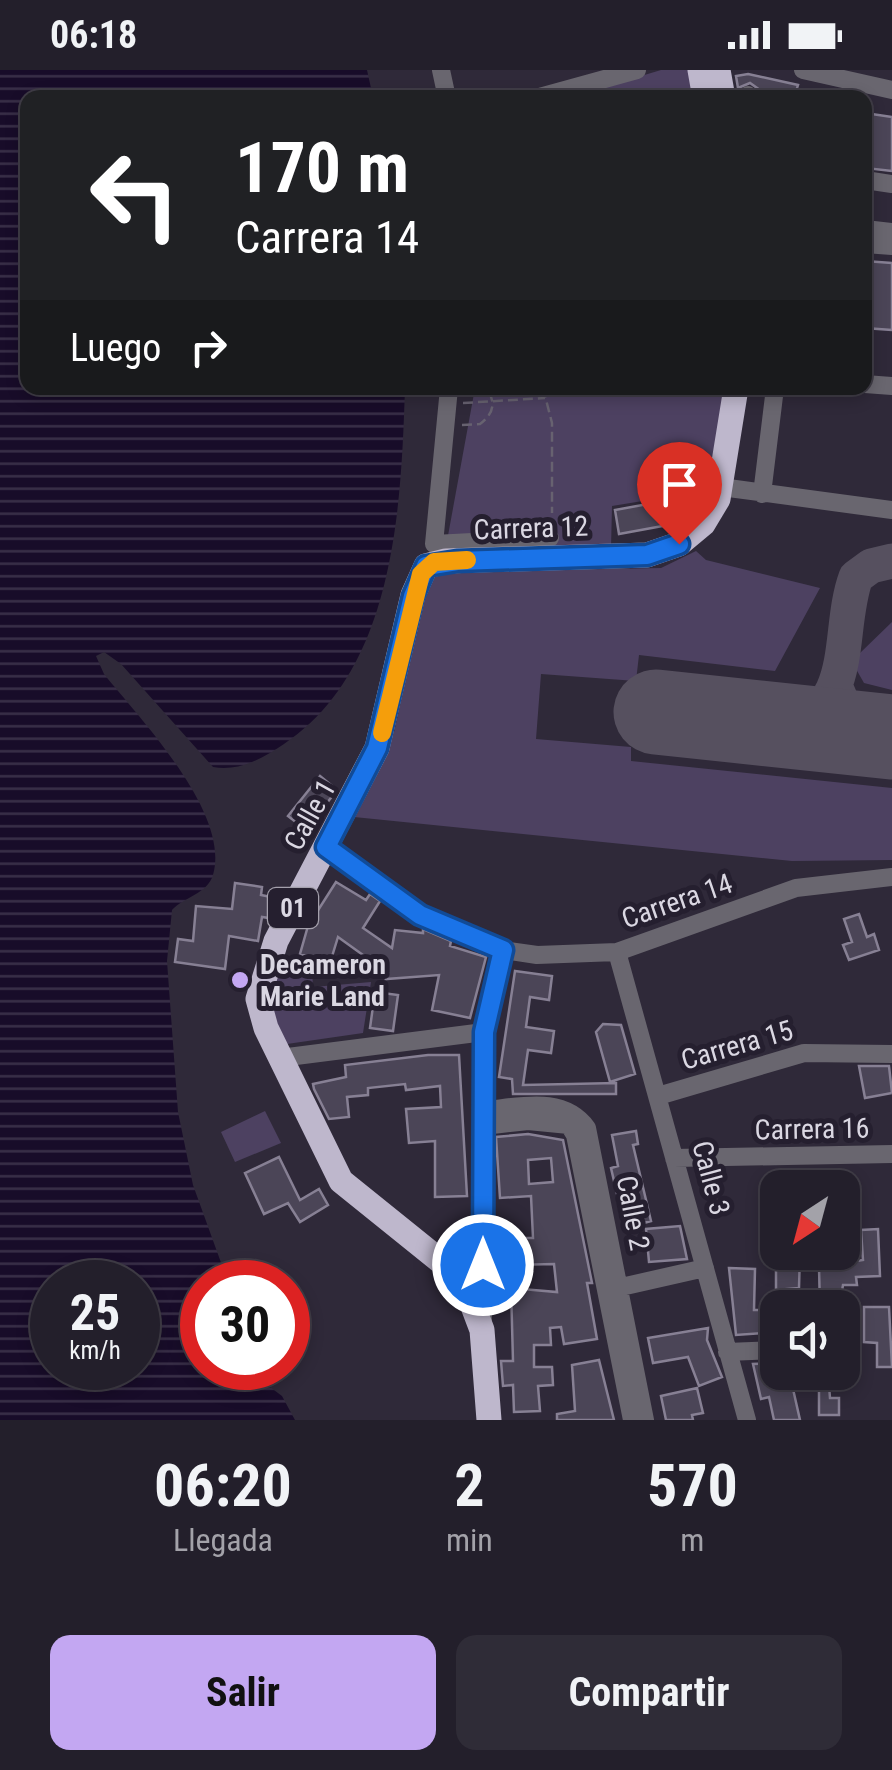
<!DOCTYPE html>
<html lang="es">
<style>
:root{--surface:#231f2b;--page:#2f2c37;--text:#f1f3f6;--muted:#a3a2a9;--line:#403d47;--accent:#c3a7f2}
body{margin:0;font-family:"Roboto Condensed",sans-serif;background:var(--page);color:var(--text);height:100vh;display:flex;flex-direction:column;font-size:38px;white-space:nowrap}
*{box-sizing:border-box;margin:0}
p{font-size:32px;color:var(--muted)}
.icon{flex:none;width:55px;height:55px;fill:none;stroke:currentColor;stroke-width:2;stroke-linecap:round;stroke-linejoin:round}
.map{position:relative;height:1350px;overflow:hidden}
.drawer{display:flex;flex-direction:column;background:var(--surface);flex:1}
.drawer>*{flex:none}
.banner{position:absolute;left:20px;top:20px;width:852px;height:305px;border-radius:20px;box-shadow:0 5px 15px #0003,0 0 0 2px var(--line);background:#202124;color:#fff;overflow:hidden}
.needle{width:65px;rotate:216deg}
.tools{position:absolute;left:760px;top:1100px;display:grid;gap:20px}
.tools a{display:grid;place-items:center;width:100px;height:100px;border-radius:20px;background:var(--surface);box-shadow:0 5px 15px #0003,0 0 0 2px var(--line);font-size:50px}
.speed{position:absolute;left:30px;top:1190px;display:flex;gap:20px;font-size:50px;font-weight:700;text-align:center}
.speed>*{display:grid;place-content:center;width:130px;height:130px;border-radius:50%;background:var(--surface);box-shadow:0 5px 15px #0003,0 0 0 2px var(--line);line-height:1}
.speed small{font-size:25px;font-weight:400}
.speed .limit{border:15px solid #d22;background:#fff;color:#111}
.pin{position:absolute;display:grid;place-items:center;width:85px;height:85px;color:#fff;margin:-102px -42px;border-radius:50% 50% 50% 0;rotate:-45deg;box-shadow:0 0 10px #0007}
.pin .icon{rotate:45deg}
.me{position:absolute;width:110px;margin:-55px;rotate:0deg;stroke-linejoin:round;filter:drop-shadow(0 0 8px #0008)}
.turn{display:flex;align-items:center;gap:35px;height:210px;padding:0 50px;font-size:45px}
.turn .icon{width:130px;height:130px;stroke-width:2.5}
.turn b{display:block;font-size:70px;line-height:85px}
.then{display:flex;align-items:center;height:95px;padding:0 50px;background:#0003;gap:20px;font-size:38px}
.eta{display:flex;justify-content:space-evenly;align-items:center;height:170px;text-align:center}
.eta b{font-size:60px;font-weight:700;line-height:70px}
.primary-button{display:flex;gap:20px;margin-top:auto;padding:20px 50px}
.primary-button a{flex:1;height:115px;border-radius:20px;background:var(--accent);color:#111;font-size:40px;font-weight:700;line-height:115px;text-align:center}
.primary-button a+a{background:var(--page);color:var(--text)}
.status{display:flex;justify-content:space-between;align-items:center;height:70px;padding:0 50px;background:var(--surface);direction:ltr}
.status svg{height:28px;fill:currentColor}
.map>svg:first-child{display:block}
.green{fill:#4d4161}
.water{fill:url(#water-rules);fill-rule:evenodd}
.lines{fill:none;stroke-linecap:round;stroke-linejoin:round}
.taxiway{stroke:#56505f;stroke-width:35}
.runway{stroke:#56505f;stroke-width:85}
.building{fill:#4b4557;stroke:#878094;stroke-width:2.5;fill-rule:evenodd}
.path{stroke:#676270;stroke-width:2.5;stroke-dasharray:10 5;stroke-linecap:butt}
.minor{stroke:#69666f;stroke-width:18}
.highway{stroke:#beb7cc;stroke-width:25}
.route-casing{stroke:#114b97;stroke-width:25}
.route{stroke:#1a73e8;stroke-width:18}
.slow{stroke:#f59e0b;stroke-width:18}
.poi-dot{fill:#c3a7f2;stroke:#251f2f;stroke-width:4}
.labels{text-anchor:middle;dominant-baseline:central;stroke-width:10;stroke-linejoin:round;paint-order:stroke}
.shield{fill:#251f2f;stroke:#a4a0ac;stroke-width:2.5}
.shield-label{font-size:25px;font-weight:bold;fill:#dad7e2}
.street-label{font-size:28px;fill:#dad7e2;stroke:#251f2f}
.poi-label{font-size:28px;font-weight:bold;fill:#dad7e2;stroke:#251f2f;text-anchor:start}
</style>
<div class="status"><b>06:18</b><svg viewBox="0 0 49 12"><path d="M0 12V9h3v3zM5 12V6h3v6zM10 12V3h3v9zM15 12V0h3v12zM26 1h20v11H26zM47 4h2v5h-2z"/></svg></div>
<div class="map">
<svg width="892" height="1350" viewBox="0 0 892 1350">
<defs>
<pattern id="water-rules" width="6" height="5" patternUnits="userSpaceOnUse" patternTransform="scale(2.5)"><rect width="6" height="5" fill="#180c29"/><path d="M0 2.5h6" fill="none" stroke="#392f48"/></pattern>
</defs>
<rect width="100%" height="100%" fill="#2f2939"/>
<path class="green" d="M 661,0 L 694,0 L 700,28 L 568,28 Z
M 475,318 L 726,318 L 713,385 L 684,441 L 676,435 L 663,437 L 661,428 L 612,436 L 611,479 L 445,482 Z
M 696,481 L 706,490 L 820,518 L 775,601 L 639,585 L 636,611 L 541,604 L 536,669 L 631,677 L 631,691 L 892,718 L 892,790 L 792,791 L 354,747 L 394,662 L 424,529 L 433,508 L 443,502 L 661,498 Z
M 892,552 L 892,620 L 864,613 L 856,599 L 860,583 Z
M 275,892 L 312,899 L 313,917 L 371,912 L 363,963 L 280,975 L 266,930 Z
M 265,1041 L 281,1073 L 235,1092 L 221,1062 Z"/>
<path class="water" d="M 0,0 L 367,0 L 373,27 L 28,28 L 28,318 L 405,318 C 401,438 395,600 284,674 C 263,688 239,702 213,697 L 121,594 L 104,582 L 96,586 L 104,604 C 140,649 231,743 213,805 C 207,824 184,827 172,840 L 167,891 L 178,1042 L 193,1115 L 228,1212 L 202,1212 L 202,1298 L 259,1298 L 262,1311 L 282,1326 L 295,1350 L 0,1350 ZM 52,1212 L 138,1212 L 138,1298 L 52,1298 Z"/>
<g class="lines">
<path class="taxiway" d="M 836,618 L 847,644 L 868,665
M 788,656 C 858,637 836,561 856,507 L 871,496 L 892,491"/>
<path class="runway" d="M 656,642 L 892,667"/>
</g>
<path class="building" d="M 748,4 L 798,15 L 794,28 L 760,20 L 750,13 L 738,18 L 736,6 Z
M 865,43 L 892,47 L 892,101 L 865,98 Z
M 865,191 L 892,193 L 892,260 L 865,258 Z
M 659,432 L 660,440 L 676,437 L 679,453 L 619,464 L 615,440 Z
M 320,706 L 337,720 L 306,760 L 288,746 Z
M 336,812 L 366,830 L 370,824 L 380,831 L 363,858 L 392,878 L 395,860 L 423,863 L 423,859 L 451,871 L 450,876 L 486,887 L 470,948 L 432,940 L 439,905 L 386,909 L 388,903 L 338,867 L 330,893 L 300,884 L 308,856 Z
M 235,813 L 262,817 L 261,825 L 276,828 L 269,848 L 262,847 L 258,871 L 229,866 L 225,899 L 175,892 L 178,869 L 193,871 L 196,836 L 232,839 Z
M 859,844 L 867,867 L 874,864 L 879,880 L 849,890 L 843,875 L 852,872 L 844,849 Z
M 515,901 L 552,906 L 549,930 L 530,927 L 526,957 L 554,961 L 551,983 L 528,980 L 523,1015 L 616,1013 L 616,1024 L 513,1024 L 512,1009 L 499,1007 Z
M 375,922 L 398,925 L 393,961 L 370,958 Z
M 603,954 L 621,955 L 635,1004 L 610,1012 L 596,962 Z
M 428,985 L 459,985 L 467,1126 L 435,1127 L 435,1071 L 409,1073 L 406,1039 L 441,1037 L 440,1016 L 406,1020 L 405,1014 L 368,1018 L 368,1025 L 347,1027 L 349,1047 L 329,1049 L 314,1019 L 313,1014 L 346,1007 L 345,995 Z
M 859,996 L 889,996 L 892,1023 L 865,1028 Z
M 636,1061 L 638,1074 L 633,1075 L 651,1151 L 625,1158 L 611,1098 L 618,1096 L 612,1065 Z
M 528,1064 L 563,1070 L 592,1213 L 587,1213 L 597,1269 L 564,1274 L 561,1257 L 550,1258 L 551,1275 L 534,1275 L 534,1297 L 552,1297 L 553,1315 L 538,1316 L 540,1341 L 514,1342 L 513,1315 L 503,1316 L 501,1291 L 513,1291 L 511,1218 L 557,1222 L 554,1194 L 512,1195 L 511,1168 L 533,1168 L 531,1126 L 500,1128 L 496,1067 ZM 551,1088 L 553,1112 L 529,1114 L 528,1090 Z
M 279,1087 L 300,1130 L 319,1119 L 328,1135 L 300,1152 L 288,1133 L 264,1144 L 245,1103 Z
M 680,1156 L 687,1189 L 649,1192 L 646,1159 Z
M 878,1159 L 880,1206 L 856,1207 L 857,1215 L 843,1215 L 839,1238 L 820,1238 L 819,1197 L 863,1190 L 861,1160 Z
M 776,1182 L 800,1182 L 799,1218 L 776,1220 Z
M 729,1198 L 755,1199 L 754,1240 L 778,1240 L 778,1262 L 736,1265 Z
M 864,1237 L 889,1237 L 892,1297 L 877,1297 L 877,1273 L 864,1272 Z
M 708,1258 L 707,1270 L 722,1307 L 699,1316 L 688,1287 L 653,1293 L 648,1268 Z
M 599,1290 L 614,1350 L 557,1350 L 557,1344 L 575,1341 L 572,1295 Z
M 775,1293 L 777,1302 L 828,1302 L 830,1328 L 839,1328 L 839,1345 L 819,1345 L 819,1317 L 793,1319 L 800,1350 L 774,1350 L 769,1327 L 761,1329 L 753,1294 Z
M 697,1318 L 703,1343 L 692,1345 L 693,1350 L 666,1350 L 661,1326 Z"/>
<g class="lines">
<path class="path" d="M 543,318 L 552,353 L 552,443
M 463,333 L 545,328
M 462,355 L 480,354 C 494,344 497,330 485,318"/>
<path class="minor" d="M 441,0 L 447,28
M 803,0 L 892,20
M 748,25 L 749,28
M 536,28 L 637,0
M 865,110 L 892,114
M 865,159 L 892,162
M 865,174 L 892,176
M 865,314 L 892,316
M 449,318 L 434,474 L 550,468
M 721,417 L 892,440
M 762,424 L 775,318
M 326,777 L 421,845 L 503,880 L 537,885 L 617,882 L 796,818 L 892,807
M 617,882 L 747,1350
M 280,988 L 484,962
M 658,1026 L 804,983 L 892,984
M 484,1040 C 520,1037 563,1025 587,1058 L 645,1350
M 484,1056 L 528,1051 L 569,1055 L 575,1065 L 632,1350
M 674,1088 L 892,1084
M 608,1220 L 705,1198
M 483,1250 L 484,962 L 503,880
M 842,1277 L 852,1270 L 852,1236
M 727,1282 L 778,1280"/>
<path class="highway" d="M 700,0 L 705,28
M 718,0 L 723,28
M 489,1350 L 482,1260 L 468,1223 L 444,1194 L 341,1111 L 266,958 L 258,929 L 276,871 L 377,678 L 413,525 L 426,496 L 446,491 L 647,485 L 679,474 L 703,454 L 718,429 L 736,318"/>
</g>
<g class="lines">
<defs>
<path id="route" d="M 483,1195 L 484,962 L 503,880 L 420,845 L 326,777 L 377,678 L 413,526 L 426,496 L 457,491 L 647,485 L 679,474"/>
</defs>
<use href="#route" class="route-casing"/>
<use href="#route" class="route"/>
<path class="slow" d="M 382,663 L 421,504 L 434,492 L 467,490"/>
</g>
<circle class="poi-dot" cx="240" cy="910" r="10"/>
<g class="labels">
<rect class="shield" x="268" y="818" width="50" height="40" rx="8"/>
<g class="shield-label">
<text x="293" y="838">01</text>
</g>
<g class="street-label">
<text transform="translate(531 458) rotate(-2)">Carrera 12</text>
<text transform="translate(310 745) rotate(-61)">Calle 1</text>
<text transform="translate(677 831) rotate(-19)">Carrera 14</text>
<text transform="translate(737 975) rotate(-16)">Carrera 15</text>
<text transform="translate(812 1059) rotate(-1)">Carrera 16</text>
<text transform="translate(711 1108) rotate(75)">Calle 3</text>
<text transform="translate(633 1143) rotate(79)">Calle 2</text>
</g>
<g class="poi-label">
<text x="260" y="894">Decameron<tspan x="260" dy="32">Marie Land</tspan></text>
</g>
</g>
</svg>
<div class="tools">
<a><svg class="needle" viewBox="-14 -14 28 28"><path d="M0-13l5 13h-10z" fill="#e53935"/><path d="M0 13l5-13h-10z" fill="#a3a2a9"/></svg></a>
<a><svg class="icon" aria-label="sound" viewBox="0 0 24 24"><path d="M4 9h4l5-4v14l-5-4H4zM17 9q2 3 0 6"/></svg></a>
</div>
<div class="speed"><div>25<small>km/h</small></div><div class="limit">30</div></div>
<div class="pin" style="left:679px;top:474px;background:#d93025"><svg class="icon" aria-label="arrive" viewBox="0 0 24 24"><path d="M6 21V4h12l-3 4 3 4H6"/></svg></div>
<svg class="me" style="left:483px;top:1195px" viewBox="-20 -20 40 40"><circle r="17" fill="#1a73e8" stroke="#fff" stroke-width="3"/><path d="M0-11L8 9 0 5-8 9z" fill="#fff"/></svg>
<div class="banner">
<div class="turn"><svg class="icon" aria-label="left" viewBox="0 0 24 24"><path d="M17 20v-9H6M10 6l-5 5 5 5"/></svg><div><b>170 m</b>Carrera 14</div></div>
<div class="then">Luego<svg class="icon" aria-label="right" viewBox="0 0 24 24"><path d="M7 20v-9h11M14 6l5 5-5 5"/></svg></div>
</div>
</div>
<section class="drawer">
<div class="eta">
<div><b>06:20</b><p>Llegada</p></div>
<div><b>2</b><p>min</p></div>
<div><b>570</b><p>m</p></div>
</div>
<div class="primary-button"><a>Salir</a><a>Compartir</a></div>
</section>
